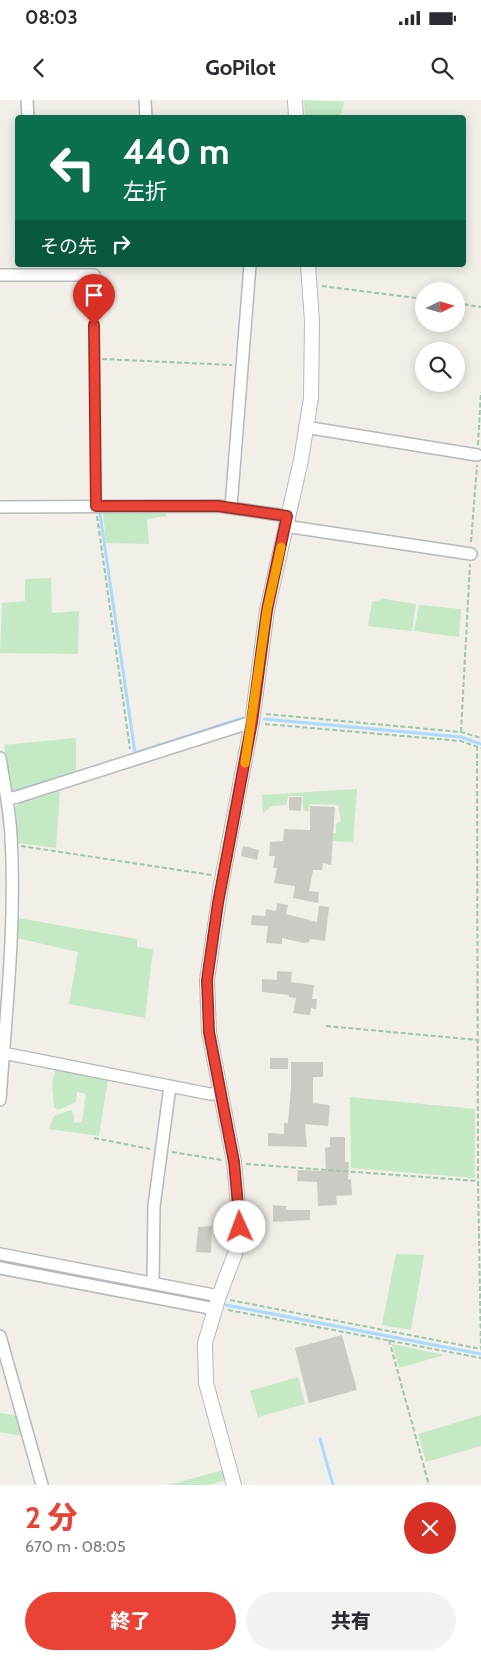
<!DOCTYPE html>
<html lang="ja">
<meta charset="utf-8">
<style>
:root{--surface:#fff;--page:#f2f2f3;--text:#2b2b33;--muted:#7c7c81;--accent:#ea4335}
body{margin:0;font-family:Cabin,"Noto Sans JP",sans-serif;background:var(--page);color:var(--text);height:100vh;display:flex;flex-direction:column;font-size:19px;white-space:nowrap}
*{box-sizing:border-box;margin:0}
p{font-size:16px;color:var(--muted)}
.icon{flex:none;width:28px;height:28px;fill:none;stroke:currentColor;stroke-width:2;stroke-linecap:round;stroke-linejoin:round}
.map{position:relative;height:1385px;overflow:hidden}
.sheet{display:flex;flex-direction:column;background:var(--surface);flex:1}
.sheet>*{flex:none}
.top-card{position:absolute;left:15px;top:15px;width:451px;height:152px;border-radius:5px;box-shadow:0 2px 12px #0003;background:#0b6e4f;color:#fff;overflow:hidden}
.needle{width:32px;rotate:85deg}
.tools{position:absolute;left:415px;top:182px;display:grid;gap:10px}
.tools a{display:grid;place-items:center;width:50px;height:50px;border-radius:50%;background:var(--surface);box-shadow:0 2px 12px #0003;font-size:25px}
.pin{position:absolute;display:grid;place-items:center;width:42px;height:42px;color:#fff;margin:-51px -21px;border-radius:50% 50% 50% 0;rotate:-45deg;box-shadow:0 0 5px #0007}
.pin .icon{rotate:45deg}
.me{position:absolute;width:55px;margin:-28px;rotate:358deg;stroke-linejoin:round;filter:drop-shadow(0 0 4px #0008)}
.turn{display:flex;align-items:center;gap:18px;height:105px;padding:0 25px;font-size:22px}
.turn .icon{width:65px;height:65px;stroke-width:2.5}
.turn b{display:block;font-size:35px;line-height:42px}
.then{display:flex;align-items:center;height:48px;padding:0 25px;background:#0003;gap:10px;font-size:19px}
.round{display:grid;place-items:center;flex:none;width:52px;height:52px;border-radius:26px;background:var(--page)}
.headline{display:flex;align-items:center;justify-content:space-between;height:85px;padding:0 25px}
h1{font-size:30px;font-weight:800;line-height:38px;color:var(--accent)}
.primary-button{display:flex;gap:10px;margin-top:auto;padding:10px 25px}
.primary-button a{flex:1;height:58px;border-radius:30px;background:var(--accent);color:#fff;font-size:20px;font-weight:800;line-height:58px;text-align:center}
.primary-button a+a{background:var(--page);color:var(--text)}
.status{display:flex;justify-content:space-between;align-items:center;height:35px;padding:0 25px;background:var(--surface);direction:ltr}
.status svg{height:14px;fill:currentColor}
header{display:flex;justify-content:space-between;align-items:center;height:65px;padding:0 25px;background:var(--surface);font-size:22px;font-weight:800}
.map>svg:first-child{display:block}
.green{fill:#c5e8c5}
.lines{fill:none;stroke-linecap:round;stroke-linejoin:round}
.stream{stroke:#aadaff;stroke-width:3}
.building{fill:#cccac5}
.service-casing{stroke:#b5b8bc;stroke-width:8}
.minor-casing{stroke:#b5b8bc;stroke-width:14}
.tertiary-casing{stroke:#b5b8bc;stroke-width:16}
.path{stroke:#9cc7a9;stroke-width:2;stroke-dasharray:5 2.5;stroke-linecap:butt}
.service{stroke:#fff;stroke-width:5.5}
.minor{stroke:#fff;stroke-width:11}
.tertiary{stroke:#fff;stroke-width:14}
.route-casing{stroke:#982c22;stroke-width:12}
.route{stroke:#ea4335;stroke-width:9}
.slow{stroke:#f59e0b;stroke-width:9}
</style>
<div class="status"><b>08:03</b><svg viewBox="0 0 49 12"><path d="M0 12V9h3v3zM5 12V6h3v6zM10 12V3h3v9zM15 12V0h3v12zM26 1h20v11H26zM47 4h2v5h-2z"/></svg></div>
<header><svg class="icon" aria-label="back" viewBox="0 0 24 24"><path d="M15 5l-7 7 7 7"/></svg>GoPilot<svg class="icon" aria-label="search" viewBox="0 0 24 24"><circle cx="10" cy="10" r="6"/><path d="M15 15l6 6"/></svg></header>
<div class="map">
<svg width="481" height="1385" viewBox="0 0 481 1385">
<rect width="100%" height="100%" fill="#f1efe8"/>
<path class="green" d="M 304,0 L 344,2 L 340,17 L 305,17 Z
M 103,412 L 166,412 L 167,416 L 147,419 L 149,444 L 106,443 Z
M 51,478 L 52,513 L 79,511 L 78,554 L 0,553 L 2,503 L 25,501 L 25,479 Z
M 384,499 L 416,504 L 412,531 L 368,526 L 372,502 Z
M 419,505 L 461,509 L 459,537 L 414,531 Z
M 76,638 L 76,671 L 12,691 L 4,645 Z
M 357,689 L 353,742 L 314,740 L 314,734 L 336,733 L 336,724 L 341,721 L 338,705 L 310,704 L 308,712 L 303,710 L 303,696 L 288,696 L 286,705 L 272,706 L 263,713 L 262,695 Z
M 60,691 L 56,748 L 17,743 L 14,710 L 17,704 Z
M 18,818 L 137,839 L 137,847 L 153,849 L 145,918 L 69,904 L 78,852 L 17,838 Z
M 56,968 L 108,979 L 99,1036 L 49,1029 L 54,1016 L 71,1010 L 74,1015 L 74,1023 L 82,1022 L 86,994 L 77,992 L 76,1002 L 58,1010 L 54,1007 L 52,983 Z
M 350,997 L 475,1009 L 475,1078 L 351,1068 Z
M 396,1154 L 424,1155 L 411,1230 L 382,1225 Z
M 392,1244 L 444,1255 L 399,1268 Z
M 298,1277 L 305,1304 L 258,1317 L 250,1291 Z
M 0,1313 L 16,1315 L 21,1336 L 0,1332 Z
M 481,1315 L 481,1346 L 426,1362 L 418,1334 Z
M 223,1370 L 225,1380 L 209,1385 L 169,1385 Z"/>
<g class="lines">
<path class="stream" d="M 100,414 L 135,653 L 243,618
M 264,619 L 461,637 L 481,644
M 12,692 L 52,680
M 226,1205 L 481,1254
M 320,1339 L 333,1385"/>
</g>
<path class="building" d="M 289,697 L 302,697 L 301,711 L 289,710 Z
M 310,706 L 335,707 L 331,765 L 323,763 L 322,770 L 313,770 L 309,791 L 319,792 L 318,803 L 293,798 L 295,786 L 274,783 L 277,768 L 273,768 L 275,756 L 269,756 L 270,742 L 283,741 L 284,729 L 310,730 Z
M 243,746 L 259,750 L 257,760 L 241,756 Z
M 277,803 L 288,805 L 286,814 L 317,822 L 319,806 L 329,807 L 325,841 L 310,839 L 309,842 L 304,843 L 282,838 L 282,844 L 266,843 L 268,826 L 251,825 L 252,815 L 265,816 L 266,809 L 276,811 Z
M 277,871 L 292,872 L 291,882 L 314,885 L 312,899 L 317,899 L 316,909 L 311,908 L 310,915 L 293,913 L 296,898 L 289,897 L 289,895 L 262,892 L 262,879 L 277,880 Z
M 270,958 L 288,958 L 288,969 L 270,969 Z
M 291,962 L 323,962 L 323,977 L 313,977 L 313,1003 L 330,1005 L 328,1026 L 305,1024 L 307,1047 L 268,1046 L 268,1033 L 284,1034 L 284,1023 L 288,1023 L 291,988 Z
M 330,1037 L 345,1037 L 345,1062 L 349,1062 L 348,1080 L 351,1079 L 352,1095 L 336,1096 L 337,1105 L 318,1106 L 317,1082 L 297,1081 L 298,1070 L 326,1071 L 325,1048 L 330,1047 Z
M 273,1105 L 286,1106 L 286,1110 L 310,1110 L 310,1120 L 273,1122 Z
M 212,1126 L 211,1153 L 196,1152 L 198,1127 Z
M 342,1235 L 357,1290 L 309,1303 L 295,1248 Z"/>
<g class="lines">
<defs>
<path id="service" d="M 94,175 L 96,406"/>
<path id="minor" d="M 27,0 L 28,18
M 145,0 L 146,18
M 0,175 L 94,175
M 305,327 L 477,355
M 0,407 L 218,406 L 287,416
M 231,407 L 250,165
M 285,426 L 471,454
M 0,658 C 4,684 10,710 11,737 C 16,824 6,913 0,1000
M 7,699 L 17,697 L 252,622
M 3,953 L 210,994 L 221,993
M 0,1154 L 219,1196
M 0,1168 L 215,1209
M 153,1183 L 154,1106 L 170,986
M 0,1236 L 42,1385"/>
<path id="tertiary" d="M 295,0 L 296,18
M 234,1385 L 206,1283 L 205,1243 L 219,1196 L 235,1154 L 240,1127 L 234,1062 L 209,932 L 207,880 L 221,785 L 252,622 L 267,510 L 301,360 L 311,298 L 312,221 L 308,165"/>
</defs>
<use href="#service" class="service-casing"/>
<use href="#minor" class="minor-casing"/>
<use href="#tertiary" class="tertiary-casing"/>
<path class="path" d="M 322,186 L 424,199
M 456,203 L 481,207
M 102,259 L 232,265
M 478,345 L 481,292
M 97,416 L 130,649
M 471,442 L 477,365
M 266,614 L 461,632 L 481,638
M 265,624 L 461,641 L 481,648
M 461,632 L 470,464
M 477,646 L 478,1081 L 481,1248
M 21,746 L 212,775
M 326,926 L 478,940
M 94,1038 L 150,1049
M 172,1052 L 222,1060
M 246,1064 L 478,1081
M 230,1200 L 481,1249
M 228,1210 L 481,1258
M 389,1240 L 429,1385"/>
<use href="#service" class="service"/>
<use href="#minor" class="minor"/>
<use href="#tertiary" class="tertiary"/>
</g>
<g class="lines">
<defs>
<path id="route" d="M 94,225 L 96,406 L 218,406 L 287,416 L 267,510 L 252,622 L 218,803 L 207,880 L 209,932 L 234,1062 L 240,1127"/>
</defs>
<use href="#route" class="route-casing"/>
<use href="#route" class="route"/>
<path class="slow" d="M 245,663 L 267,510 L 281,447"/>
</g>
</svg>
<div class="tools">
<a><svg class="needle" viewBox="-14 -14 28 28"><path d="M0-13l5 13h-10z" fill="#e53935"/><path d="M0 13l5-13h-10z" fill="#7c7c81"/></svg></a>
<a><svg class="icon" aria-label="search" viewBox="0 0 24 24"><circle cx="10" cy="10" r="6"/><path d="M15 15l6 6"/></svg></a>
</div>
<div class="pin" style="left:94px;top:225px;background:#d93025"><svg class="icon" aria-label="arrive" viewBox="0 0 24 24"><path d="M6 21V4h12l-3 4 3 4H6"/></svg></div>
<svg class="me" style="left:240px;top:1127px" viewBox="-20 -20 40 40"><circle r="19" fill="#fff"/><path d="M0-13L10 11 0 6-10 11z" fill="#ea4335"/></svg>
<div class="top-card">
<div class="turn"><svg class="icon" aria-label="left" viewBox="0 0 24 24"><path d="M17 20v-9H6M10 6l-5 5 5 5"/></svg><div><b>440 m</b>左折</div></div>
<div class="then">その先<svg class="icon" aria-label="right" viewBox="0 0 24 24"><path d="M7 20v-9h11M14 6l5 5-5 5"/></svg></div>
</div>
</div>
<section class="sheet">
<div class="headline"><div><h1>2 分</h1><p>670 m · 08:05</p></div><a class="round" style="background:#d93025;color:#fff"><svg class="icon" aria-label="close" viewBox="0 0 24 24"><path d="M6 6l12 12M18 6L6 18"/></svg></a></div>
<div class="primary-button"><a>終了</a><a>共有</a></div>
</section>
